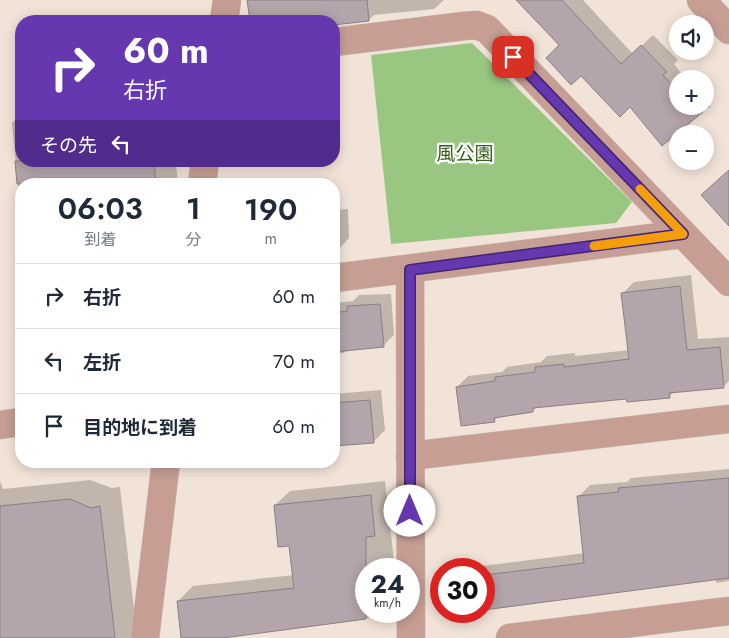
<!DOCTYPE html>
<html lang="ja">
<meta charset="utf-8">
<style>
:root{--surface:#fff;--page:#f6f6f7;--text:#1f2937;--muted:#747a83;--line:#e0e1e3}
body{margin:0;font-family:Jost,"Noto Sans JP",sans-serif;background:var(--page);color:var(--text);height:100vh;display:flex;flex-direction:column;font-size:19px;white-space:nowrap}
*{box-sizing:border-box;margin:0}
p{font-size:16px;color:var(--muted)}
.icon{flex:none;width:28px;height:28px;fill:none;stroke:currentColor;stroke-width:2;stroke-linecap:round;stroke-linejoin:round}
.map{position:relative;flex:1;overflow:hidden}
.panel{position:absolute;left:15px;top:178px;width:325px;height:290px;display:flex;flex-direction:column;background:var(--surface);border-radius:20px;box-shadow:0 2px 12px #0003}
.panel>*{flex:none}
.top-card{position:absolute;left:15px;top:15px;width:325px;height:152px;border-radius:20px;box-shadow:0 2px 12px #0003;background:#6638b0;color:#fff;overflow:hidden}
.controls{position:absolute;left:669px;top:15px;display:grid;gap:10px}
.controls a{display:grid;place-items:center;width:45px;height:45px;border-radius:50%;background:var(--surface);box-shadow:0 2px 12px #0003;font-size:25px}
.speed{position:absolute;left:355px;top:558px;display:flex;gap:10px;font-size:25px;font-weight:700;text-align:center}
.speed>*{display:grid;place-content:center;width:65px;height:65px;border-radius:50%;background:var(--surface);box-shadow:0 2px 12px #0003;line-height:1}
.speed small{font-size:12px;font-weight:400}
.speed .limit{border:8px solid #d22;background:#fff;color:#111}
.pin{position:absolute;display:grid;place-items:center;width:42px;height:42px;color:#fff;margin:-21px;border-radius:10px;box-shadow:0 2px 8px #0006}
.me{position:absolute;width:55px;margin:-28px;rotate:0deg;stroke-linejoin:round;filter:drop-shadow(0 0 4px #0008)}
.turn{display:flex;align-items:center;gap:18px;height:105px;padding:0 25px;font-size:22px}
.turn .icon{width:65px;height:65px;stroke-width:2.5}
.turn b{display:block;font-size:35px;line-height:42px}
.then{display:flex;align-items:center;height:48px;padding:0 25px;background:#0003;gap:10px;font-size:19px}
.eta{display:flex;justify-content:space-evenly;align-items:center;height:85px;text-align:center}
.eta b{font-size:30px;font-weight:600;line-height:35px}
ul{padding:0;list-style:none}
li{display:flex;align-items:center;gap:15px;height:65px;padding:0 25px;border-top:1px solid var(--line)}
li div{flex:1}
li b{display:block;font-size:19px}
li em{font-style:normal}
.map>svg:first-child{display:block}
.green{fill:#99c681}
.shadow{fill:#0003}
.building{fill:#b4a4ab;stroke:#8d7e85}
.lines{fill:none;stroke-linecap:round;stroke-linejoin:round}
.minor-casing{stroke:#ccbfb5;stroke-width:29}
.tertiary-casing{stroke:#ccbfb5;stroke-width:29}
.minor{stroke:#c69e94;stroke-width:28}
.tertiary{stroke:#c69e94;stroke-width:28}
.route-casing{stroke:#422472;stroke-width:12}
.route{stroke:#6638b0;stroke-width:9}
.slow{stroke:#f59e0b;stroke-width:9}
.labels{text-anchor:middle;dominant-baseline:central;stroke-width:4.5;stroke-linejoin:round;paint-order:stroke}
.park-label{font-size:19px;fill:#335f15;stroke:#fff}
</style>
<div class="map">
<svg width="729" height="638" viewBox="0 0 729 638">
<rect width="100%" height="100%" fill="#f2e3d8"/>
<path class="green" d="M 472,43 L 632,202 L 616,223 L 391,244 L 371,55 Z"/>
<path class="shadow" d="M 250,0 L 444,0 L 434,9 L 374,15 L 369,20 L 334,24 L 334,21 L 251,21 L 249,2 Z
M 527,0 L 583,0 L 633,54 L 653,35 L 678,60 L 674,64 L 686,79 L 678,79 L 678,106 L 705,106 L 705,101 L 708,104 L 697,115 L 630,106 Z
M 21,114 L 21,161 L 179,161 L 176,164 L 178,184 L 21,184 L 21,215 L 12,123 Z
M 334,116 L 337,147 L 334,149 Z
M 348,209 L 349,238 L 338,250 L 334,250 L 334,210 Z
M 691,275 L 698,339 L 729,337 L 729,381 L 723,387 L 675,391 L 669,397 L 628,397 L 537,407 L 533,411 L 499,416 L 494,421 L 457,387 L 468,376 L 502,372 L 507,367 L 541,362 L 547,356 L 575,353 L 575,356 L 630,350 L 623,293 L 634,282 Z
M 391,294 L 394,335 L 383,346 L 348,349 L 344,353 L 334,354 L 334,303 L 353,301 L 359,295 Z
M 381,390 L 385,430 L 374,441 L 334,445 L 334,394 Z
M 729,469 L 729,581 L 716,583 L 716,579 L 484,609 L 484,569 L 471,569 L 473,567 L 585,553 L 579,496 L 590,485 L 627,482 L 631,478 Z
M 90,480 L 112,488 L 120,487 L 137,635 L 134,638 L 0,638 L 0,481 L 3,489 Z
M 385,481 L 394,561 L 396,561 L 397,569 L 366,569 L 366,611 L 390,611 L 385,616 L 208,638 L 182,638 L 178,601 L 193,586 L 294,575 L 290,544 L 275,505 L 290,491 Z"/>
<path class="building" d="M 247,0 L 367,0 L 369,21 L 334,25 L 334,21 L 250,21 Z
M 516,0 L 562,0 L 621,64 L 641,45 L 667,72 L 663,75 L 678,92 L 678,106 L 710,106 L 662,146 L 630,107 L 620,117 L 581,76 L 571,85 L 546,58 L 559,45 Z
M 15,161 L 154,161 L 156,184 L 17,184 Z
M 729,170 L 729,226 L 701,195 Z
M 680,286 L 687,350 L 720,347 L 724,388 L 669,393 L 670,398 L 627,402 L 626,399 L 533,408 L 533,412 L 494,418 L 495,422 L 461,426 L 456,387 L 495,381 L 495,377 L 535,372 L 535,367 L 564,364 L 564,367 L 629,359 L 621,293 Z
M 380,304 L 384,347 L 334,352 L 334,313 L 347,311 L 347,306 Z
M 370,400 L 374,443 L 334,446 L 334,403 Z
M 729,478 L 729,578 L 484,610 L 484,575 L 584,563 L 577,496 L 619,492 L 618,488 Z
M 371,495 L 375,536 L 366,537 L 366,619 L 223,638 L 181,638 L 177,601 L 294,588 L 289,546 L 278,547 L 274,505 Z
M 70,499 L 91,508 L 100,506 L 115,638 L 0,638 L 0,506 Z"/>
<g class="lines">
<defs>
<path id="minor" d="M 334,42 L 464,26 L 476,25 L 487,29 L 729,282
M 410,270 L 411,638
M 334,278 L 683,234
M 0,425 L 21,422
M 410,456 L 729,419
M 510,638 L 729,611"/>
<path id="tertiary" d="M 701,0 L 729,30
M 224,21 L 227,0
M 202,184 L 205,161
M 145,638 L 166,461"/>
</defs>
<use href="#minor" class="minor-casing"/>
<use href="#tertiary" class="tertiary-casing"/>
<use href="#minor" class="minor"/>
<use href="#tertiary" class="tertiary"/>
</g>
<g class="lines">
<defs>
<path id="route" d="M 410,511 L 410,270 L 683,234 L 513,57"/>
</defs>
<use href="#route" class="route-casing"/>
<use href="#route" class="route"/>
<path class="slow" d="M 594,246 L 683,234 L 640,189"/>
</g>
<g class="labels">
<g class="park-label">
<text x="465" y="153">風公園</text>
</g>
</g>
</svg>
<div class="controls">
<a><svg class="icon" aria-label="sound" viewBox="0 0 24 24"><path d="M4 9h4l5-4v14l-5-4H4zM17 9q2 3 0 6"/></svg></a>
<a>+</a>
<a>−</a>
</div>
<div class="speed"><div>24<small>km/h</small></div><div class="limit">30</div></div>
<div class="pin" style="left:513px;top:57px;background:#d93025"><svg class="icon" aria-label="arrive" viewBox="0 0 24 24"><path d="M6 21V4h12l-3 4 3 4H6"/></svg></div>
<svg class="me" style="left:410px;top:511px" viewBox="-20 -20 40 40"><circle r="19" fill="#fff"/><path d="M0-13L10 11 0 6-10 11z" fill="#6638b0"/></svg>
<div class="top-card">
<div class="turn"><svg class="icon" aria-label="right" viewBox="0 0 24 24"><path d="M7 20v-9h11M14 6l5 5-5 5"/></svg><div><b>60 m</b>右折</div></div>
<div class="then">その先<svg class="icon" aria-label="left" viewBox="0 0 24 24"><path d="M17 20v-9H6M10 6l-5 5 5 5"/></svg></div>
</div>
<section class="panel">
<div class="eta">
<div><b>06:03</b><p>到着</p></div>
<div><b>1</b><p>分</p></div>
<div><b>190</b><p>m</p></div>
</div>
<ul>
<li><svg class="icon" aria-label="right" viewBox="0 0 24 24"><path d="M7 20v-9h11M14 6l5 5-5 5"/></svg><div><b>右折</b></div><em>60 m</em></li>
<li><svg class="icon" aria-label="left" viewBox="0 0 24 24"><path d="M17 20v-9H6M10 6l-5 5 5 5"/></svg><div><b>左折</b></div><em>70 m</em></li>
<li><svg class="icon" aria-label="arrive" viewBox="0 0 24 24"><path d="M6 21V4h12l-3 4 3 4H6"/></svg><div><b>目的地に到着</b></div><em>60 m</em></li>
</ul>
</section>
</div>
